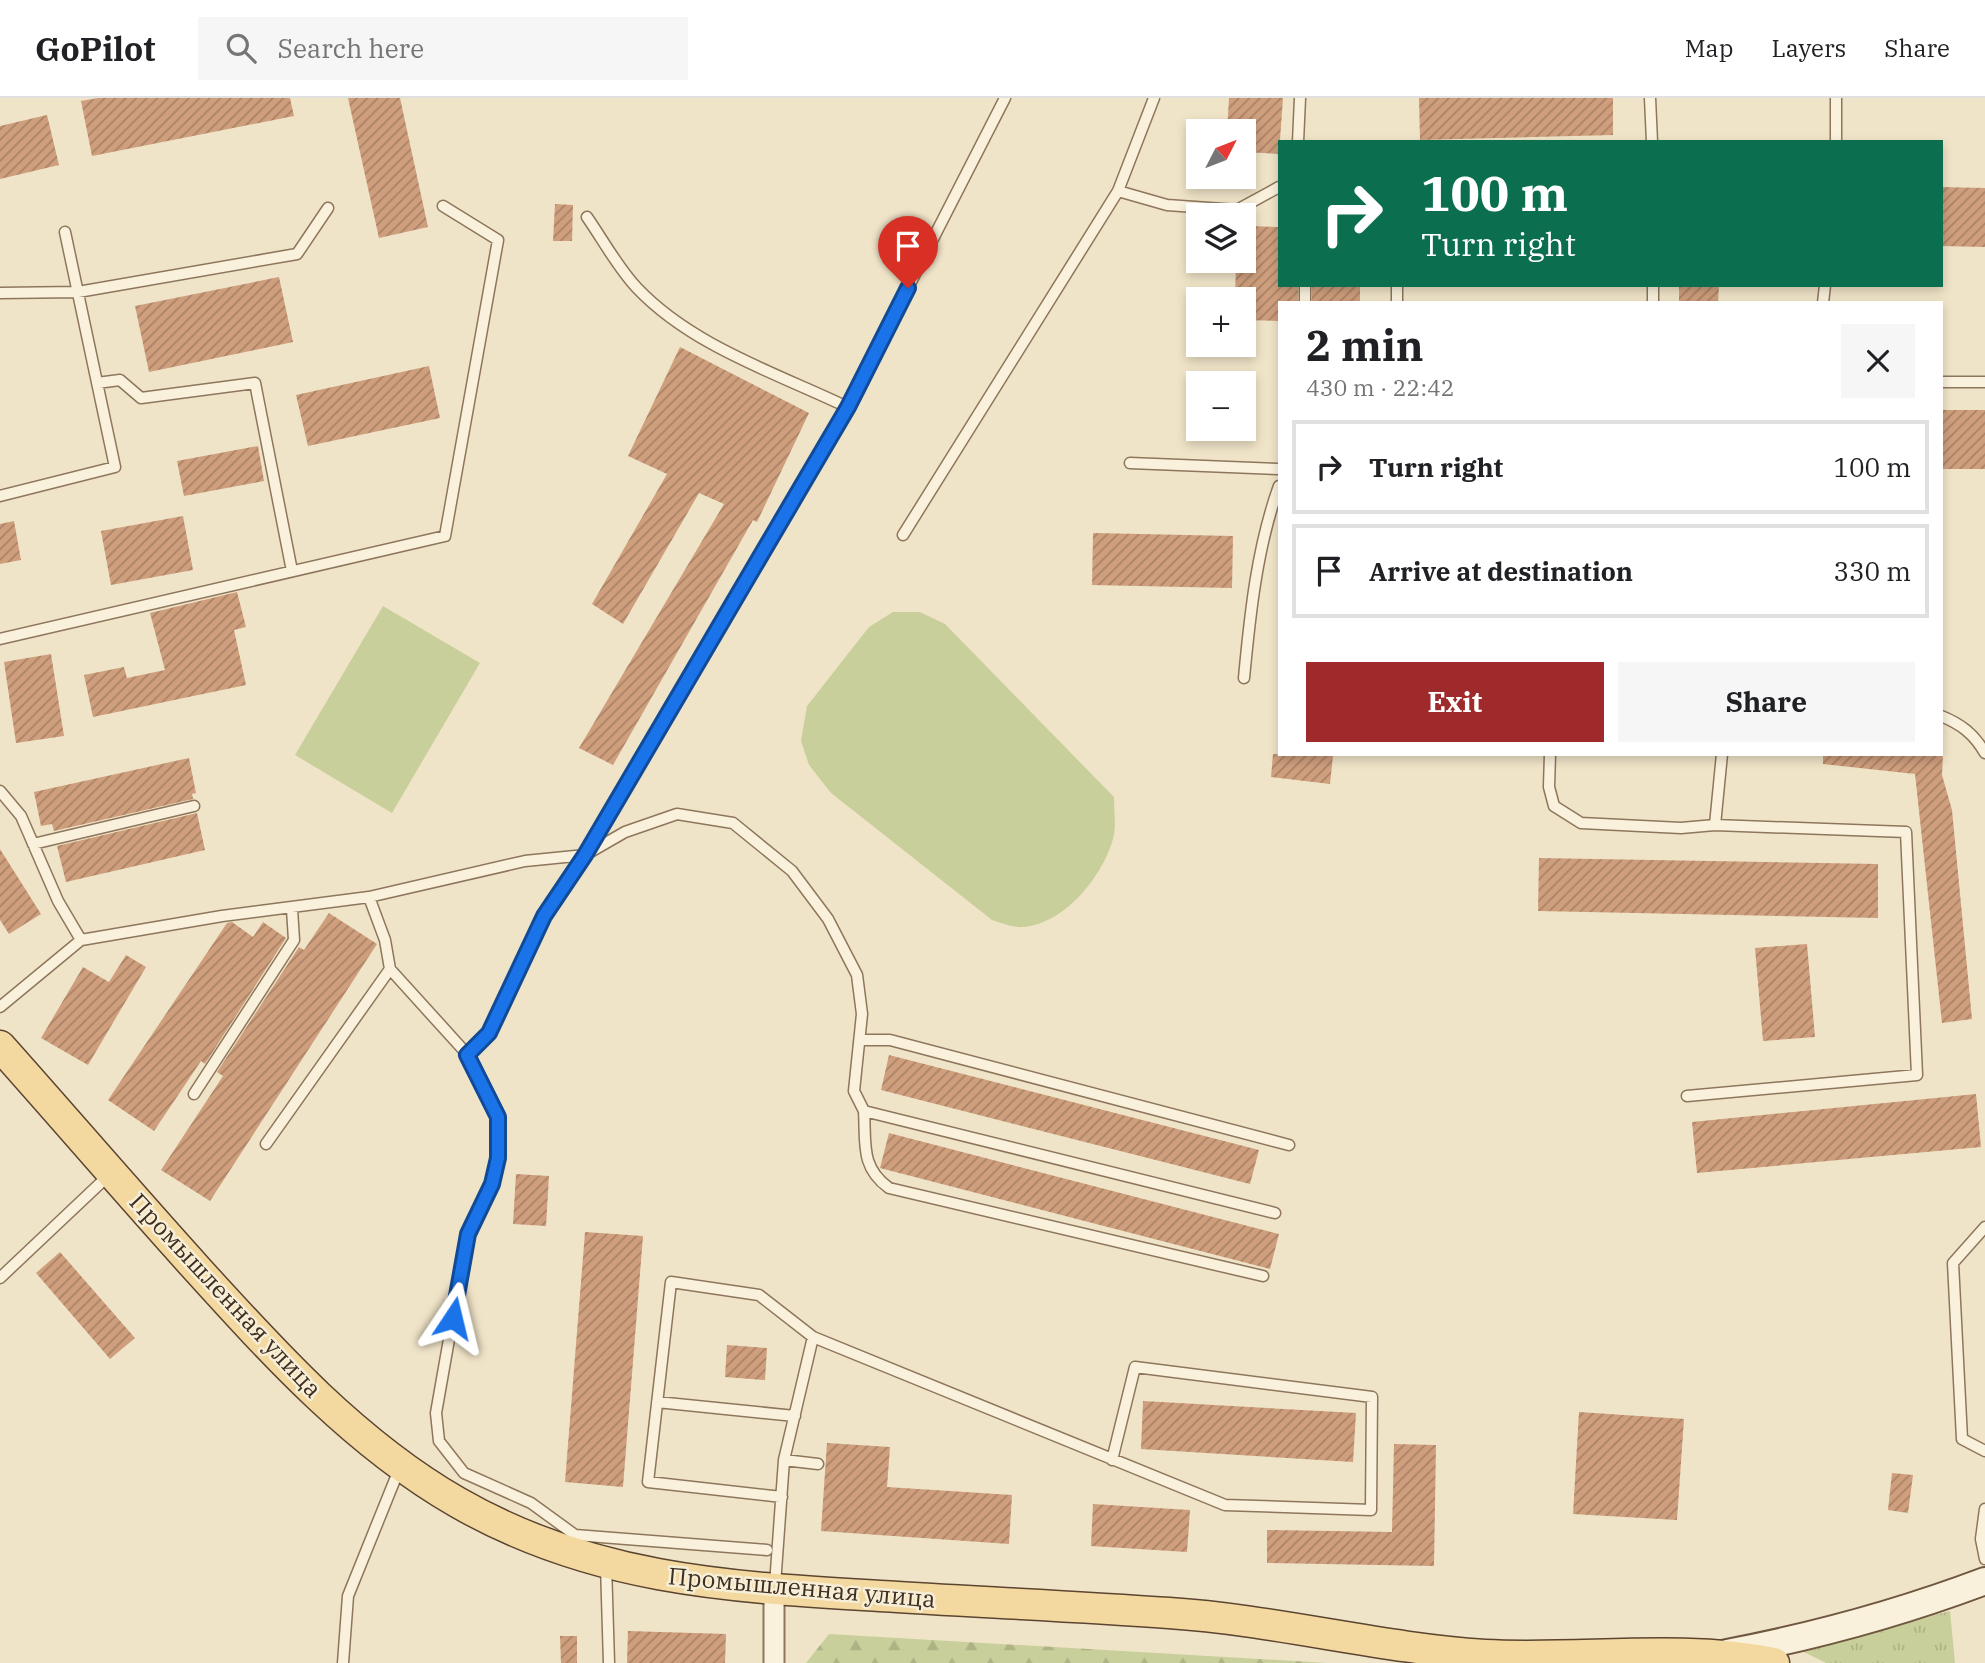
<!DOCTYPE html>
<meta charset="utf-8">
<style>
:root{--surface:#fff;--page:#f6f6f6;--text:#202124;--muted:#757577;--line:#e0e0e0;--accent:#9e2a2b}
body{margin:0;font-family:"IBM Plex Serif",serif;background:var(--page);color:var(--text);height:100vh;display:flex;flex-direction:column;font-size:26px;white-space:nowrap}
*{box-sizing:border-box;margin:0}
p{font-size:23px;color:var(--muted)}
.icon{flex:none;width:38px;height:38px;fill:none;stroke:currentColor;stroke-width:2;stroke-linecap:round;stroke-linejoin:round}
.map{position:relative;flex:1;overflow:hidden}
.drawer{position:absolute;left:1278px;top:203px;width:665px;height:455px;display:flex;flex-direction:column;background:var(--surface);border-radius:0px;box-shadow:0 4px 10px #0003}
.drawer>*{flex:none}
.hud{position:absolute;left:1278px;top:42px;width:665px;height:147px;border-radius:0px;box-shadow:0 4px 10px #0003;background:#0b6e4f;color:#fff;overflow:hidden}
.needle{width:46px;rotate:48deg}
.tools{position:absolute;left:1186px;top:21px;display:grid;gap:14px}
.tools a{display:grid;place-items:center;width:70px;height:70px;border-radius:0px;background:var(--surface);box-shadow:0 4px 10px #0003;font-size:35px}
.pin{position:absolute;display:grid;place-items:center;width:60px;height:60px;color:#fff;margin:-72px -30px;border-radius:50% 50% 50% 0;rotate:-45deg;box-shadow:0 0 7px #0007}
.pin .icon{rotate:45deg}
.me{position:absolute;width:77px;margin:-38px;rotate:10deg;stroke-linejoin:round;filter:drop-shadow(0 0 5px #0008)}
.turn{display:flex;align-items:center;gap:24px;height:147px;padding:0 28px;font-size:32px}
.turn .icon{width:91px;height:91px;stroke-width:2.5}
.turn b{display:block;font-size:49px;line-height:60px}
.round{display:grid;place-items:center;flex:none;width:74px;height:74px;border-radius:0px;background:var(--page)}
.summary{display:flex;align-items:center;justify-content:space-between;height:119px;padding:0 28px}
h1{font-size:42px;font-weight:700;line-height:52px}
.cta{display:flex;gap:14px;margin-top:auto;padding:14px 28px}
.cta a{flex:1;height:80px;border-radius:0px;background:var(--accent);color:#fff;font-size:28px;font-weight:700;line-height:80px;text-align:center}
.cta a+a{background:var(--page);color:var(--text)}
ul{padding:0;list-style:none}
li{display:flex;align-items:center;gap:21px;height:94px;margin:0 14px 10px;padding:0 14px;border:4px solid var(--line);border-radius:0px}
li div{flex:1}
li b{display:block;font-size:26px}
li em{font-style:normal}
header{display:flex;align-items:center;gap:42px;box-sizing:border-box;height:98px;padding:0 35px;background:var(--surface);border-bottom:2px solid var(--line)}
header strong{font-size:33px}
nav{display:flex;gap:38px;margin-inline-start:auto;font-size:24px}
.search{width:490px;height:63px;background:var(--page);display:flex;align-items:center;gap:18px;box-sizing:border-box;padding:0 24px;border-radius:0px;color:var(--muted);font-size:26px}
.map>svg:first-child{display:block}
.grass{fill:url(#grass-tufts)}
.forest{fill:url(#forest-firs)}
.park{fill:#c9cf9b}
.building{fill:url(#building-hatch)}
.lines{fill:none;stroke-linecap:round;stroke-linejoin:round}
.lane-casing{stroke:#8d765c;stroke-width:13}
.street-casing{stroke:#8d765c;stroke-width:23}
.secondary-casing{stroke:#6f573f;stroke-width:30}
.primary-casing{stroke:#5b4430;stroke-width:33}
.lane{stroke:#faf1dc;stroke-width:10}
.street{stroke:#faf1dc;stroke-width:19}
.secondary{stroke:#faf1dc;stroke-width:26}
.primary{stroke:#f3d9a0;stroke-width:30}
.route-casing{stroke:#114b97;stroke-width:18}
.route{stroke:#1a73e8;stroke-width:12}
.labels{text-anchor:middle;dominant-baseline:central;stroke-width:5;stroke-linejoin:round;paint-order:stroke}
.street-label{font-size:24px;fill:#3d2e20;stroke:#f7eed8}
</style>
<header>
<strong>GoPilot</strong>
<div class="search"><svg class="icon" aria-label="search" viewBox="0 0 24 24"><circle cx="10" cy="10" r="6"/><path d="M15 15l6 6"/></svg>Search here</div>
<nav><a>Map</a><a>Layers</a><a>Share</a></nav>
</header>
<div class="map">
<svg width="1985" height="1565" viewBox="0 0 1985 1565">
<defs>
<pattern id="grass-tufts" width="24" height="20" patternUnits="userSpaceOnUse" patternTransform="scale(1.75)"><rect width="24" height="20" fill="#c9cf9b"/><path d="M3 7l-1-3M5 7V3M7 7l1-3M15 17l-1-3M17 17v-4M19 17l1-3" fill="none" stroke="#aeb285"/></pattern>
<pattern id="forest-firs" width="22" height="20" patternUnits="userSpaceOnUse" patternTransform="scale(1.75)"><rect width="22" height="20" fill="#c9cf9b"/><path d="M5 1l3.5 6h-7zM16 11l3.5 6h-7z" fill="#aeb285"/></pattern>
<pattern id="building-hatch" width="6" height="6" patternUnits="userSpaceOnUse" patternTransform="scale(1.75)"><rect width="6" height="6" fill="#cf9f7d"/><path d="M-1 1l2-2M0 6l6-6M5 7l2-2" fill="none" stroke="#a98266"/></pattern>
</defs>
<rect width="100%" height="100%" fill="#f0e4c8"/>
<path class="grass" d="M 1950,1513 L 1955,1565 L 1826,1565 L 1800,1552 Z"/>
<path class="forest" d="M 829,1536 L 1329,1565 L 806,1565 Z"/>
<path class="park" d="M 383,508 L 480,565 L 392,715 L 295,657 Z
M 893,514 L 920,514 L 945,526 L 1114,699 C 1114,711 1116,726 1114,737 C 1105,776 1066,825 1024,829 C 1014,830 1001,825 992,822 L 831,695 L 809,667 L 801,643 L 807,608 L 869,529 Z"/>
<path class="building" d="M 98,0 L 290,0 L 294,18 L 92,58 L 81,3 Z
M 348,0 L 400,0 L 428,129 L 379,140 Z
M 1229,0 L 1283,0 L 1279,56 L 1244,54 L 1244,33 L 1227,33 Z
M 1419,0 L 1613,0 L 1613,37 L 1420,42 Z
M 47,17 L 59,67 L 0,81 L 0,28 Z
M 1941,89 L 1985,90 L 1985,149 L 1941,148 Z
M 555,106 L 573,107 L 572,143 L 553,143 Z
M 1244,128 L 1279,129 L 1279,187 L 1298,187 L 1298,205 L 1279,205 L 1279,223 L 1244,222 L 1244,201 L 1235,201 L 1236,163 L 1244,163 Z
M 279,179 L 293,244 L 149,274 L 135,208 Z
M 1312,187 L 1360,187 L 1360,205 L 1312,205 Z
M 1679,187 L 1719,187 L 1718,205 L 1679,205 Z
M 680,249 L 809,315 L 757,424 L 753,422 L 613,667 L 579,650 L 724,406 L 699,395 L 623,526 L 592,506 L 667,376 L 628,358 Z
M 429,268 L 440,320 L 308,348 L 296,297 Z
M 1941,312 L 1985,312 L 1985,371 L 1941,371 Z
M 258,348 L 264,383 L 184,398 L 177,363 Z
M 183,418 L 193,472 L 111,487 L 101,433 Z
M 14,423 L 21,462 L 0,466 L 0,426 Z
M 1093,435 L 1233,438 L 1232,490 L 1092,487 Z
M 237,494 L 246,529 L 234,532 L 246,587 L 93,619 L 84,577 L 124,569 L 127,580 L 165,572 L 150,515 Z
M 51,556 L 64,638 L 16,645 L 4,564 Z
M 1273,656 L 1333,658 L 1330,686 L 1271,679 Z
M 1823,656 L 1943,656 L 1942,677 L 1952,712 L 1972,921 L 1942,925 L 1915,676 L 1823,666 Z
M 189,660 L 196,695 L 192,696 L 193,701 L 54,733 L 52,726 L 41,728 L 34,694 Z
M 197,715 L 205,752 L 66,784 L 57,748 Z
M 0,751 L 41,816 L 9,836 L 0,822 Z
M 1539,760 L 1878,766 L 1878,820 L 1538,813 Z
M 329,815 L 377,846 L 210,1103 L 161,1072 L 223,978 L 217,974 L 299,849 L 304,852 Z
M 232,824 L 253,839 L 263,824 L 286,840 L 205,966 L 201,963 L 154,1033 L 108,1002 L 227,825 Z
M 1807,846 L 1815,939 L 1763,943 L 1755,850 Z
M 126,857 L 146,869 L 88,967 L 41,940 L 83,869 L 109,884 Z
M 889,957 L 1259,1052 L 1250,1086 L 881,992 Z
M 1976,996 L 1981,1049 L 1697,1075 L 1692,1024 Z
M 889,1035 L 1279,1136 L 1270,1171 L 880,1070 Z
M 516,1076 L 549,1078 L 546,1128 L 513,1126 Z
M 585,1134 L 643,1138 L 623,1389 L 565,1384 Z
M 60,1154 L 135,1240 L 110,1261 L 36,1175 Z
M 727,1247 L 767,1250 L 765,1282 L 725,1279 Z
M 1143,1303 L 1356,1315 L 1353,1364 L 1141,1351 Z
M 1579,1314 L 1684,1321 L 1677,1422 L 1573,1416 Z
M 827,1345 L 890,1349 L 887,1389 L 1012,1397 L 1009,1446 L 821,1433 Z
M 1394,1346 L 1436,1347 L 1434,1468 L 1267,1465 L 1267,1432 L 1392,1434 Z
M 1892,1375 L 1913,1377 L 1908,1415 L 1888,1412 Z
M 1093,1406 L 1190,1412 L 1187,1454 L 1091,1448 Z
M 628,1533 L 726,1536 L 725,1565 L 627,1565 Z
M 560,1538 L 577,1538 L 577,1565 L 561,1565 Z"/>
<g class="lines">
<defs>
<path id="lane" d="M 1650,0 L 1652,44
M 1298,44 L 1300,0
M 1836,44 L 1836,0
M 1118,93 L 1167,107 L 1237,112 L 1279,89
M 587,119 C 603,142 618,170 637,190 C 692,248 776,275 847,309
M 1305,187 L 1305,205
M 0,195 L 78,194 L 297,156 L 328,110
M 1397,205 L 1397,187
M 1653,205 L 1653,187
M 1823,205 L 1825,187
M 1941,284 L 1985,284
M 97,285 L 120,282 L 141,300 L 255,285 L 292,473
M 1130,365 L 1279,371
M 0,398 L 115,369 L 65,134
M 903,437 L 1118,93 L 1154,0
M 0,541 L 445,438 L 498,142 L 443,108
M 1244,580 C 1250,516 1257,449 1279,388
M 1941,618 C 1961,626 1974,636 1985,655
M 1550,656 L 1549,689 L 1554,708 L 1581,725 L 1681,730 L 1715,727
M 0,693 L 21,718 L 58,803 L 81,842
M 33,746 L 194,708
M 369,799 L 385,842 L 390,871 L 467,956 L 498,1019 L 498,1060 L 492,1086 L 468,1136 L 457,1196 L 436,1315 L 439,1343 L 464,1375 L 531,1405 L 575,1437 L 767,1452
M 0,909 L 81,842 L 222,818 L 369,799 L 525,763 L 585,757 L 625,734 L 677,716 L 733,725 L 792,773 L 828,821 L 857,877 L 862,916 L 854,993 L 864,1013 L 1275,1115
M 861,942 L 890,942 L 1289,1047
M 467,956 L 489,935 L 544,818 L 585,757 L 847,309 L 1005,0
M 194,996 L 294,842 L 292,811
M 1687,998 L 1917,977 L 1906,734 L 1715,727 L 1722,656
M 864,1013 C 866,1045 860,1069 889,1090 L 1263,1178
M 266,1046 L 390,871
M 1985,1129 L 1953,1165 L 1962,1341 L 1985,1353
M 0,1180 L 109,1077
M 657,1304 L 795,1318
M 784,1362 L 818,1366
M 782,1399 L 648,1384 L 671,1184 L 759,1197 L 813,1239 L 1225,1407 L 1371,1412 L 1372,1299 L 1135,1269 L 1112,1362
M 1985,1411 L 1981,1441 L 1985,1461
M 606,1467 L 609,1565
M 775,1487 L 784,1362 L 813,1239
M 343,1565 L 348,1498 L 400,1369"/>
<path id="street" d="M 774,1565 L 774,1492"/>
<path id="secondary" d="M 1727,1555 C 1816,1538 1900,1515 1985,1483"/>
<path id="primary" d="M 0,948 C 66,1022 131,1098 198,1172 C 275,1257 356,1346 457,1404 C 592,1482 729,1489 880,1498 C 977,1504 1073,1508 1169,1515 C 1276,1522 1379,1550 1485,1557 C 1582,1562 1679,1546 1774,1565"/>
</defs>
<use href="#lane" class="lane-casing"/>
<use href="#street" class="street-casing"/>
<use href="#secondary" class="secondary-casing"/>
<use href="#primary" class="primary-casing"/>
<use href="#lane" class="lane"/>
<use href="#street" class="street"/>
<use href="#secondary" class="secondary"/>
<use href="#primary" class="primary"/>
</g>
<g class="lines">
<defs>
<path id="route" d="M 453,1220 L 468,1136 L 492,1086 L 498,1060 L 498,1019 L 467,957 L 489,935 L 544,818 L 585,757 L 848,309 L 908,190"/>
</defs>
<use href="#route" class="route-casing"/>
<use href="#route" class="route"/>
</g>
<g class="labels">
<g class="street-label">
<text transform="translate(226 1197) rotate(47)">Промышленная улица</text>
<text transform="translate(802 1489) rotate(5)">Промышленная улица</text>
</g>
</g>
</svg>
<div class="tools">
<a><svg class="needle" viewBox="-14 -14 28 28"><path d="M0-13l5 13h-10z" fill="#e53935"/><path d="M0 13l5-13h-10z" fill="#757577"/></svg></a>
<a><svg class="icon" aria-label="layers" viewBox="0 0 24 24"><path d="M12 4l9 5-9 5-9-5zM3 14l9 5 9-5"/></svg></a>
<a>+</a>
<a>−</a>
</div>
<div class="pin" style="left:908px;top:190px;background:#d93025"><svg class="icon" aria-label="arrive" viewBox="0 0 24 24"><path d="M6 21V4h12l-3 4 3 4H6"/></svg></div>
<svg class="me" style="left:453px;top:1220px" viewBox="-20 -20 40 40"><path d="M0-17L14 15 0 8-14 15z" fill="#1a73e8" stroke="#fff" stroke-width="4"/></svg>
<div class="hud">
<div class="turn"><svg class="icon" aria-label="right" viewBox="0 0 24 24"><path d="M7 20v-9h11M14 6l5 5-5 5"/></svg><div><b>100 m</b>Turn right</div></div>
</div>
<section class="drawer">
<div class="summary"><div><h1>2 min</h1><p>430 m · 22:42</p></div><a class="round"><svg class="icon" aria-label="close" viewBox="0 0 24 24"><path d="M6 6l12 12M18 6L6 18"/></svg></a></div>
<ul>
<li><svg class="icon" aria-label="right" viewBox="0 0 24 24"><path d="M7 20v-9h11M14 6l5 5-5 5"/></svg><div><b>Turn right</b></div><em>100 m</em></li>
<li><svg class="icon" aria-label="arrive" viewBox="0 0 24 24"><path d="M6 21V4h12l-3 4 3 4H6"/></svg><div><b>Arrive at destination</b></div><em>330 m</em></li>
</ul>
<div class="cta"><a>Exit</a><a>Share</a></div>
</section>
</div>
